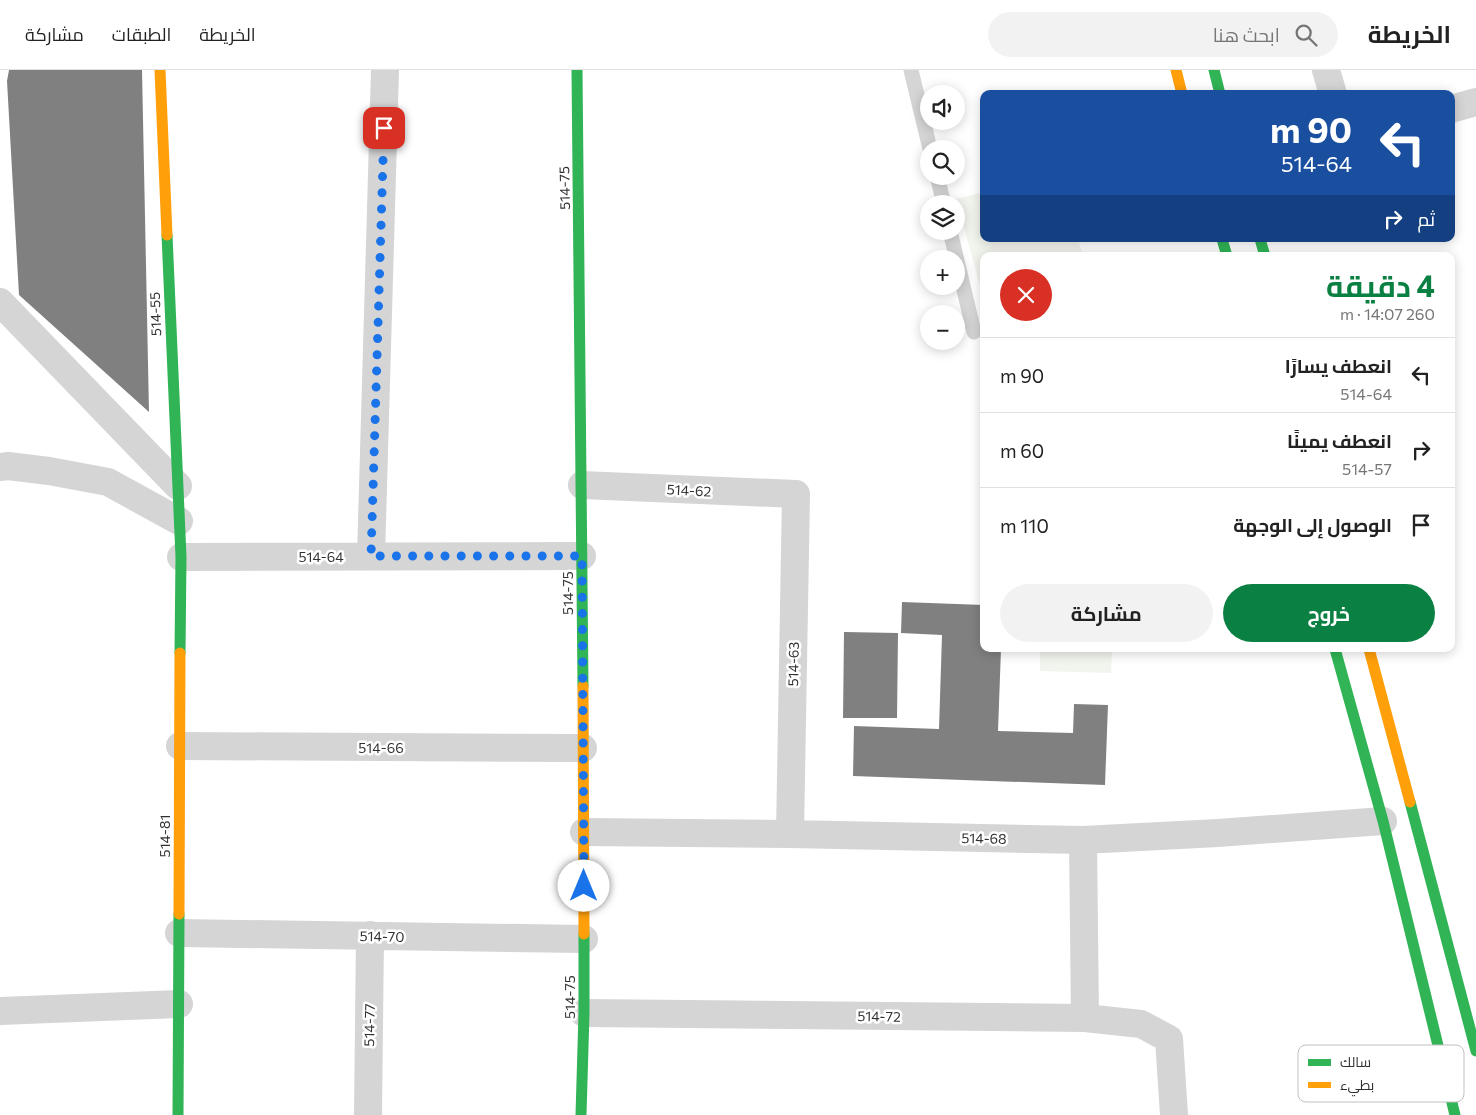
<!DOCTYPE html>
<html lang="ar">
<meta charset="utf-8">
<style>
:root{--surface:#fff;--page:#f2f2f2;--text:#222;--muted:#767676;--line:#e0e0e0;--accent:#0b8043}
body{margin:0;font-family:Commissioner,Cairo,sans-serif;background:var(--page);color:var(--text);direction:rtl;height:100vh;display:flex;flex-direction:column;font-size:19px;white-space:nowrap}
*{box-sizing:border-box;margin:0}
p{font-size:16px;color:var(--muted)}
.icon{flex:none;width:28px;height:28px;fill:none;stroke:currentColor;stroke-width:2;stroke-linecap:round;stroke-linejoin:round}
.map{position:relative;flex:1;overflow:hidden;direction:ltr}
.details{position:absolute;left:980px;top:182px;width:475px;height:400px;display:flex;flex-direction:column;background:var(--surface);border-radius:10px;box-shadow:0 2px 12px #0003;direction:rtl}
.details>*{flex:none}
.guide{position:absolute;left:980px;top:20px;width:475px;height:152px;border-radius:10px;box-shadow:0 2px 12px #0003;direction:rtl;background:#1a4fa0;color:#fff;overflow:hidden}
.tools{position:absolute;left:920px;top:15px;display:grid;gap:10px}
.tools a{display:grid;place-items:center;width:45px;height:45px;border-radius:50%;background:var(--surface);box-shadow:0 2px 12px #0003;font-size:25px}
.pin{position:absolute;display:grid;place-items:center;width:42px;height:42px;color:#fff;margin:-21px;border-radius:10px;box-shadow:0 2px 8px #0006}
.me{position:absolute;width:55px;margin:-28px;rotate:0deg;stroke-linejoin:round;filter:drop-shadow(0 0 4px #0008)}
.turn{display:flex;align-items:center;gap:18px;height:105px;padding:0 20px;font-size:22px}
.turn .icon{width:65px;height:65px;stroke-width:2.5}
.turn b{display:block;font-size:35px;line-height:42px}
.then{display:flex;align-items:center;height:48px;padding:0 20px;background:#0003;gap:10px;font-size:19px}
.round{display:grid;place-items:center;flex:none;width:52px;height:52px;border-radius:26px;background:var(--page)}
.headline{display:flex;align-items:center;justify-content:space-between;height:85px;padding:0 20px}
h1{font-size:30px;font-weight:700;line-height:38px;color:var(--accent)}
.primary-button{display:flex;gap:10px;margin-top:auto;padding:10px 20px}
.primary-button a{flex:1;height:58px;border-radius:30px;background:var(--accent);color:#fff;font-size:20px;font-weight:700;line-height:58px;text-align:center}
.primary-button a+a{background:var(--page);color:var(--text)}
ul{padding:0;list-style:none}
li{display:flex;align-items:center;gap:15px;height:75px;padding:0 20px;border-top:1px solid var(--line)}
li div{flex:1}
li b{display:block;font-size:19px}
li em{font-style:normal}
header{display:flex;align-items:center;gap:30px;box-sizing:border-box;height:70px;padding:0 25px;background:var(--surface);border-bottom:1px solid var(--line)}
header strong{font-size:24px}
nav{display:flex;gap:28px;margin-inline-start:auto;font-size:18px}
.search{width:350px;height:45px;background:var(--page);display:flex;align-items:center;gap:12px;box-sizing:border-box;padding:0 18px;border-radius:28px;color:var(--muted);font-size:19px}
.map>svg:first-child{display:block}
.green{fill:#f2f5ed}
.building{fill:#808080}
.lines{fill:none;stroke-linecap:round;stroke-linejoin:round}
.lane{stroke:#d5d5d5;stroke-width:15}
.street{stroke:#d5d5d5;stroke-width:28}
.fast{stroke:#30b455;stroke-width:11}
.slow{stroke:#ff9f0a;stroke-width:11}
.route{stroke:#1a73e8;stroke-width:9;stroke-dasharray:0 16.2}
.labels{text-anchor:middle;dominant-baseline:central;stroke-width:5;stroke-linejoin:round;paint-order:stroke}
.street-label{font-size:14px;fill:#313131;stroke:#fff}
.key{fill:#fff;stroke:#c1c1c1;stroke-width:1}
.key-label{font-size:14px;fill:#313131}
</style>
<header>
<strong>الخريطة</strong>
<div class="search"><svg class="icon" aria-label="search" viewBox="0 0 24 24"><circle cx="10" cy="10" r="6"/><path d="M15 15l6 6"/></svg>ابحث هنا</div>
<nav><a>الخريطة</a><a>الطبقات</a><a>مشاركة</a></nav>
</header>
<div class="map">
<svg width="1476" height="1045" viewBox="0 0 1476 1045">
<rect width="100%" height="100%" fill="#fff"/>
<path class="green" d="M 984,122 L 984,169 L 1078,169 L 1083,186 L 984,186 L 984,230 L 956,129 Z
M 1040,579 L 1112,579 L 1111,603 L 1040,601 Z"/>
<path class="building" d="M 9,0 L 142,0 L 149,342 L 19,225 L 7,11 Z
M 902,532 L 984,535 L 984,579 L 1001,579 L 998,661 L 1073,663 L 1074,634 L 1108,635 L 1105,715 L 853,706 L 854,656 L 939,659 L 942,565 L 901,563 Z
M 844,562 L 898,563 L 897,648 L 843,648 Z"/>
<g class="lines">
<path class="lane" d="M 911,0 L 930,79
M 937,106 L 944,134
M 950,161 L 974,262"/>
<path class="street" d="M 1326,0 L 1333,24
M 1451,39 L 1476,32
M 0,232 L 178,416
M 0,397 L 8,396 L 49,401 L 108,412 L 179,451
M 582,415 L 796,424 L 790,764
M 371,486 L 385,0
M 181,487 L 582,486
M 180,676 L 583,678
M 584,762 L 790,764 L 1083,770 L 1218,763 L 1383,751
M 1083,770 L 1085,948
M 179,863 L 584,869
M 0,941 L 179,934
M 584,943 L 1085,948 L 1141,954 L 1169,969 L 1174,1045
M 368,1045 L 370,865"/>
<path class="fast" d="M 577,0 L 583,616
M 1214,0 L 1220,24
M 167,165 L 181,487 L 180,583
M 1222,169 L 1227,186
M 1260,169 L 1265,186
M 1335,579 L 1383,751 L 1455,1045
M 1410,732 L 1476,981
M 178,1045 L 179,844
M 581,1045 L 584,943 L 584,864"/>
<path class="slow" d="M 160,0 L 167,165
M 1176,0 L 1182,24
M 1369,579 L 1410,732
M 583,616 L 584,864
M 179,844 L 180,583"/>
</g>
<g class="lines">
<path class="route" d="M 384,58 L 371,486 L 582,486 L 584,816"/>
</g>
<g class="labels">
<g class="street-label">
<text transform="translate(564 118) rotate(-91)">514-75</text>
<text transform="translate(155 244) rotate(-92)">514-55</text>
<text transform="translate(689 420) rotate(3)">514-62</text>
<text x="321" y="486">514-64</text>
<text transform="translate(567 523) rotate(-90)">514-75</text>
<text transform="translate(793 594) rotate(-89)">514-63</text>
<text x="381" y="677">514-66</text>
<text transform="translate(164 766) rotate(-90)">514-81</text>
<text transform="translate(984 768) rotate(1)">514-68</text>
<text transform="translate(382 866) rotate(1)">514-70</text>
<text transform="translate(569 927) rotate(-90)">514-75</text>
<text transform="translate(879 946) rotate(1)">514-72</text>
<text transform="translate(369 955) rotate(-89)">514-77</text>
</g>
</g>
<rect x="1298" y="975" width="166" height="57" rx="8" class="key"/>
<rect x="1308" y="989" width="23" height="7" fill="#30b455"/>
<rect x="1308" y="1012" width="23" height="6" fill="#ff9f0a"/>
<g class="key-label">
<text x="1340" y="997">سالك</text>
<text x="1340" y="1020">بطيء</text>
</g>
</svg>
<div class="tools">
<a><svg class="icon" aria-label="sound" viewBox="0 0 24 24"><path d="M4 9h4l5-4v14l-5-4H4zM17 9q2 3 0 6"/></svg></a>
<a><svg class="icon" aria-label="search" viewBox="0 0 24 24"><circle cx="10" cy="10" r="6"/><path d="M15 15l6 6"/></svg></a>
<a><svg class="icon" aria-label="layers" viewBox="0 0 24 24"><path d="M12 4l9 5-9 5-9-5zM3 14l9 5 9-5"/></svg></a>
<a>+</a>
<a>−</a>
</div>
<div class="pin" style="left:384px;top:58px;background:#d93025"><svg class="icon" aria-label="arrive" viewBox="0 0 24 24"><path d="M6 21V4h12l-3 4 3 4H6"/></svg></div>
<svg class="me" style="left:584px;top:816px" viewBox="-20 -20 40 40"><circle r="19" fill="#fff"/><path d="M0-13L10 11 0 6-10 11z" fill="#1a73e8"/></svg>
<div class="guide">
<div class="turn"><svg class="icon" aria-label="left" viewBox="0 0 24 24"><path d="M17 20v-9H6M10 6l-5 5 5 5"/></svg><div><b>90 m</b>514-64</div></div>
<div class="then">ثم<svg class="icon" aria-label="right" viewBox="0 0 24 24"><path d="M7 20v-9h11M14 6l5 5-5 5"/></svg></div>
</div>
<section class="details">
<div class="headline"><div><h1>4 دقيقة</h1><p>260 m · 14:07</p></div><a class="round" style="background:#d93025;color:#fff"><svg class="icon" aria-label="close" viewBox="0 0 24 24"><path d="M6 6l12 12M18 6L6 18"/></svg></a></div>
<ul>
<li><svg class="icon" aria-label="left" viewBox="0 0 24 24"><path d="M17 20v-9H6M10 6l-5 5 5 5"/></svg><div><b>انعطف يسارًا</b><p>514-64</p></div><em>90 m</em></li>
<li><svg class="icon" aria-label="right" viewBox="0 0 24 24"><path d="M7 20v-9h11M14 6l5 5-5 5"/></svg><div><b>انعطف يمينًا</b><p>514-57</p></div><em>60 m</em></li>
<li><svg class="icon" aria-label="arrive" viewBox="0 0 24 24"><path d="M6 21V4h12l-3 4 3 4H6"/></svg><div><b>الوصول إلى الوجهة</b></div><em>110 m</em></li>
</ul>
<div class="primary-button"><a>خروج</a><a>مشاركة</a></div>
</section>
</div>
